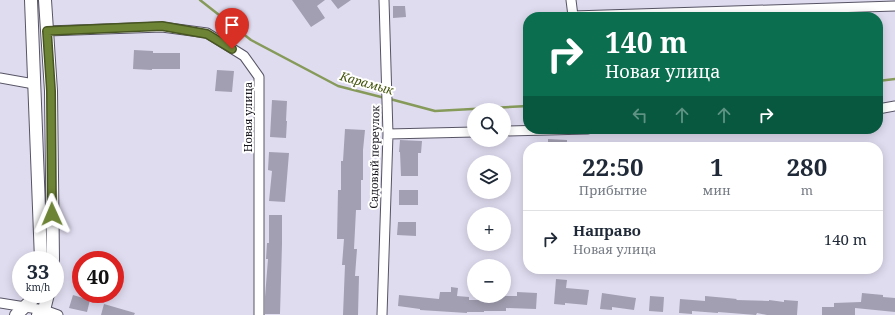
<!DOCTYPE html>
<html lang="ru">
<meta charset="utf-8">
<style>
:root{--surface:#fff;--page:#f2f2f3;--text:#1f2937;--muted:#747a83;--line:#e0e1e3}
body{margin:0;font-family:"Noto Serif",serif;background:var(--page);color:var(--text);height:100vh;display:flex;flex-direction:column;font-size:15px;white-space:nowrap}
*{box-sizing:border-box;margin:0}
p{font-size:13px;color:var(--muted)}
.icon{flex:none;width:22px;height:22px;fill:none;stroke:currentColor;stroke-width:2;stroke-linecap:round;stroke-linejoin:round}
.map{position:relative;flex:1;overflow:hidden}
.sheet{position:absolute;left:523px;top:142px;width:360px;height:132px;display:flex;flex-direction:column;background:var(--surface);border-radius:16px;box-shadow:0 2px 10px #0003}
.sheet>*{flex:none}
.hud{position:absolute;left:523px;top:12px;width:360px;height:122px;border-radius:16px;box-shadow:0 2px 10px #0003;background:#0b6e4f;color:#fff;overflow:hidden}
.tools{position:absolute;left:467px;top:103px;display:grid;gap:8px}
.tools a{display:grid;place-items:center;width:44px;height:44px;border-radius:50%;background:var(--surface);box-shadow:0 2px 10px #0003;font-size:20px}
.speed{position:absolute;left:12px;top:251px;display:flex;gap:8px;font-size:20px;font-weight:700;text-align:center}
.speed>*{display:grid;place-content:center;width:52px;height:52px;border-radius:50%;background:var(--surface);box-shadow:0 2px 10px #0003;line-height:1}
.speed small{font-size:10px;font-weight:400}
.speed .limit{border:6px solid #d22;background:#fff;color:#111}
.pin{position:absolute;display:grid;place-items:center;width:34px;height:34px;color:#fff;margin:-41px -17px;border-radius:50% 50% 50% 0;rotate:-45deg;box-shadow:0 0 4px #0007}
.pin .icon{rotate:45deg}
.me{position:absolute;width:44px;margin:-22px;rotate:359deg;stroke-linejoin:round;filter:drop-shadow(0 0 3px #0008)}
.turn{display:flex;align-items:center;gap:14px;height:84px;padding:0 16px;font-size:18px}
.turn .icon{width:52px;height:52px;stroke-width:2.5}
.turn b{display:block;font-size:28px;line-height:34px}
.lanes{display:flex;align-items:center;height:38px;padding:0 16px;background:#0003;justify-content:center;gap:20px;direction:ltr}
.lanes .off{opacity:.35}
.eta{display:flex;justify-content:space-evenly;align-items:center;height:68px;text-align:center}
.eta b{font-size:24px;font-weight:700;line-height:28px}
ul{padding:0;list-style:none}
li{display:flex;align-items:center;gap:12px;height:56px;padding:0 16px;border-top:1px solid var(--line)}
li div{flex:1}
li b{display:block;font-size:15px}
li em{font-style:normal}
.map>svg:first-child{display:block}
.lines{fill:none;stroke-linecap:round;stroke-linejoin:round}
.stream{stroke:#869a5a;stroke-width:2.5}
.building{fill:#a29fb2}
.street-casing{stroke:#575465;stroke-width:11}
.secondary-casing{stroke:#575465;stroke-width:14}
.street{stroke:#fff;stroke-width:9}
.secondary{stroke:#fff;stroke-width:12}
.route-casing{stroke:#475522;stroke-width:10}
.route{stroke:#6d8335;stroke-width:7}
.labels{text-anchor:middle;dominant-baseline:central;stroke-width:4;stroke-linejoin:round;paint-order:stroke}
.street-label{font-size:11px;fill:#19171e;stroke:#fff}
.water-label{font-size:12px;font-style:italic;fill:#415309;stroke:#fff}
</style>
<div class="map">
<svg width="895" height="315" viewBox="0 0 895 315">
<rect width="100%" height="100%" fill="#e0dcf0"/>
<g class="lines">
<path class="stream" d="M 200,0 L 251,40 L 338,86 L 385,98
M 878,81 L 895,79
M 390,99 L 435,111 L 528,106"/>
</g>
<path class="building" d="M 292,0 L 325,0 L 317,6 L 325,18 L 311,27 Z
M 331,0 L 351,0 L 338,9 Z
M 393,6 L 405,6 L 406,17 L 393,18 Z
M 134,50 L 153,51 L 153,53 L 180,53 L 180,69 L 152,69 L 152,70 L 133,69 Z
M 217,70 L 234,71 L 232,92 L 215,91 Z
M 272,100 L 287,101 L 286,121 L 287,121 L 286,138 L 270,137 Z
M 345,129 L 365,130 L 363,150 L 363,180 L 361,180 L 361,210 L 356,210 L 354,249 L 357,249 L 355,276 L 359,276 L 358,315 L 343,315 L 345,265 L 342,265 L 344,239 L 337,239 L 338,190 L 341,190 L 341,161 L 343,161 Z
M 548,139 L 567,140 L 567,147 L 548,147 Z
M 400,140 L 422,141 L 421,153 L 418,153 L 418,176 L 401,176 L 400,152 L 399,152 Z
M 269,152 L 289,153 L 285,202 L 269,201 L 272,171 L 268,170 Z
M 399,190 L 418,190 L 418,205 L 399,205 Z
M 269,215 L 282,215 L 282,244 L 280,314 L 265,314 L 265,297 L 268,259 L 266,259 L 267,243 L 269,243 Z
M 398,222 L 416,222 L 416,236 L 397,235 Z
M 556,279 L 567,280 L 566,288 L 589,290 L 587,305 L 565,303 L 565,305 L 554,304 Z
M 451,287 L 458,288 L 457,296 L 469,297 L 469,300 L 490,300 L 490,296 L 517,296 L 517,292 L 537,293 L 536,309 L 506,308 L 506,311 L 484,311 L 484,312 L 467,312 L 467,313 L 420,310 L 420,309 L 398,306 L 399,295 L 439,299 L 440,292 L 451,292 Z
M 602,293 L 636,298 L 634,310 L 612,307 L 612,310 L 600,309 Z
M 862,293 L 883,295 L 883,297 L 895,298 L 895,312 L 855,308 L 855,315 L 822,315 L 822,307 L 834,307 L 834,303 L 861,302 Z
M 73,295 L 90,300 L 87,312 L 69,308 Z
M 650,296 L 664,297 L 663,312 L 649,311 Z
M 705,296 L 727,298 L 737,299 L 736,300 L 769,301 L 769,300 L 784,302 L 784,300 L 798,301 L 797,315 L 767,315 L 757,313 L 756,315 L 718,312 L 718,313 L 692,311 L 692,314 L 679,313 L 680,299 L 705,301 Z
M 104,304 L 135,313 L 134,315 L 101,315 Z"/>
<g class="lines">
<defs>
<path id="street" d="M 571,0 L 573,16 L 895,6
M 47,31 L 162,27 L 207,33 L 244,56 L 259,77 L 259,315
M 0,78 L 34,84
M 878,109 L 895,106
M 504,131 L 588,129
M 388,134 L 474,132
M 0,303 L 44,310 L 58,315
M 382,315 L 388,134 L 384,0"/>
<path id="secondary" d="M 31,0 L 41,260
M 45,0 L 51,91 L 53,260
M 16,315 L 35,297 L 36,294
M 38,315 L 44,310 L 48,294"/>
</defs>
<use href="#street" class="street-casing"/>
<use href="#secondary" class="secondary-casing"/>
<use href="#street" class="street"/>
<use href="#secondary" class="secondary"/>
</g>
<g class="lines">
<defs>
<path id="route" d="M 52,214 L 51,91 L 47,31 L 162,26 L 207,34 L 232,49"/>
</defs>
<use href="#route" class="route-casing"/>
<use href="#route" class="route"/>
</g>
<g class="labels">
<g class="street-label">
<text transform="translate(247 117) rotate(-90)">Новая улица</text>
<text transform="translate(374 157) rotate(-89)">Садовый переулок</text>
</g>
<g class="water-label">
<text transform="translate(367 83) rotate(16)">Карамык</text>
</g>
</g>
</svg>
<div class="tools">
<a><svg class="icon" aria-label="search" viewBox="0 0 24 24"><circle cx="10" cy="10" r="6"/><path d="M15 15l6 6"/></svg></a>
<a><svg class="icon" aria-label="layers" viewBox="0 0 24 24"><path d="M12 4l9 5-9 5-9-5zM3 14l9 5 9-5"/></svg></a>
<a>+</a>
<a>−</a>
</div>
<div class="speed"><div>33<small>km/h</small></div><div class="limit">40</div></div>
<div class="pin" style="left:232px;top:49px;background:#d93025"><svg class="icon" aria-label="arrive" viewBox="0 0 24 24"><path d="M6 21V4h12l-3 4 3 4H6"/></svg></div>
<svg class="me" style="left:52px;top:214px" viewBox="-20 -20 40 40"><path d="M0-17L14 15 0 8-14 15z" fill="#6d8335" stroke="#fff" stroke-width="4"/></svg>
<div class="hud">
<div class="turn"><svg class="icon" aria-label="right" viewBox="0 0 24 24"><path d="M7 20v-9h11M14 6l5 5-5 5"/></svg><div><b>140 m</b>Новая улица</div></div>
<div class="lanes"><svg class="icon off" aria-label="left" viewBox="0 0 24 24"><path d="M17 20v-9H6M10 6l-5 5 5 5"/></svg><svg class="icon off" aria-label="ahead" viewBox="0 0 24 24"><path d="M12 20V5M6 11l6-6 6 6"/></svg><svg class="icon off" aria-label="ahead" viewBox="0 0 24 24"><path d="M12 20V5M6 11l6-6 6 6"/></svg><svg class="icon" aria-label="right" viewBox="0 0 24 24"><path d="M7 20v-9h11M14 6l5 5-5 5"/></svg></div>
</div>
<section class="sheet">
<div class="eta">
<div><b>22:50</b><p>Прибытие</p></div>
<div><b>1</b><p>мин</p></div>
<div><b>280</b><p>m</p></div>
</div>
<ul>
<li><svg class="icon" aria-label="right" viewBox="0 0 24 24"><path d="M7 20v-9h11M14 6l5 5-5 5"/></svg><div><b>Направо</b><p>Новая улица</p></div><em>140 m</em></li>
</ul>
</section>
</div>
